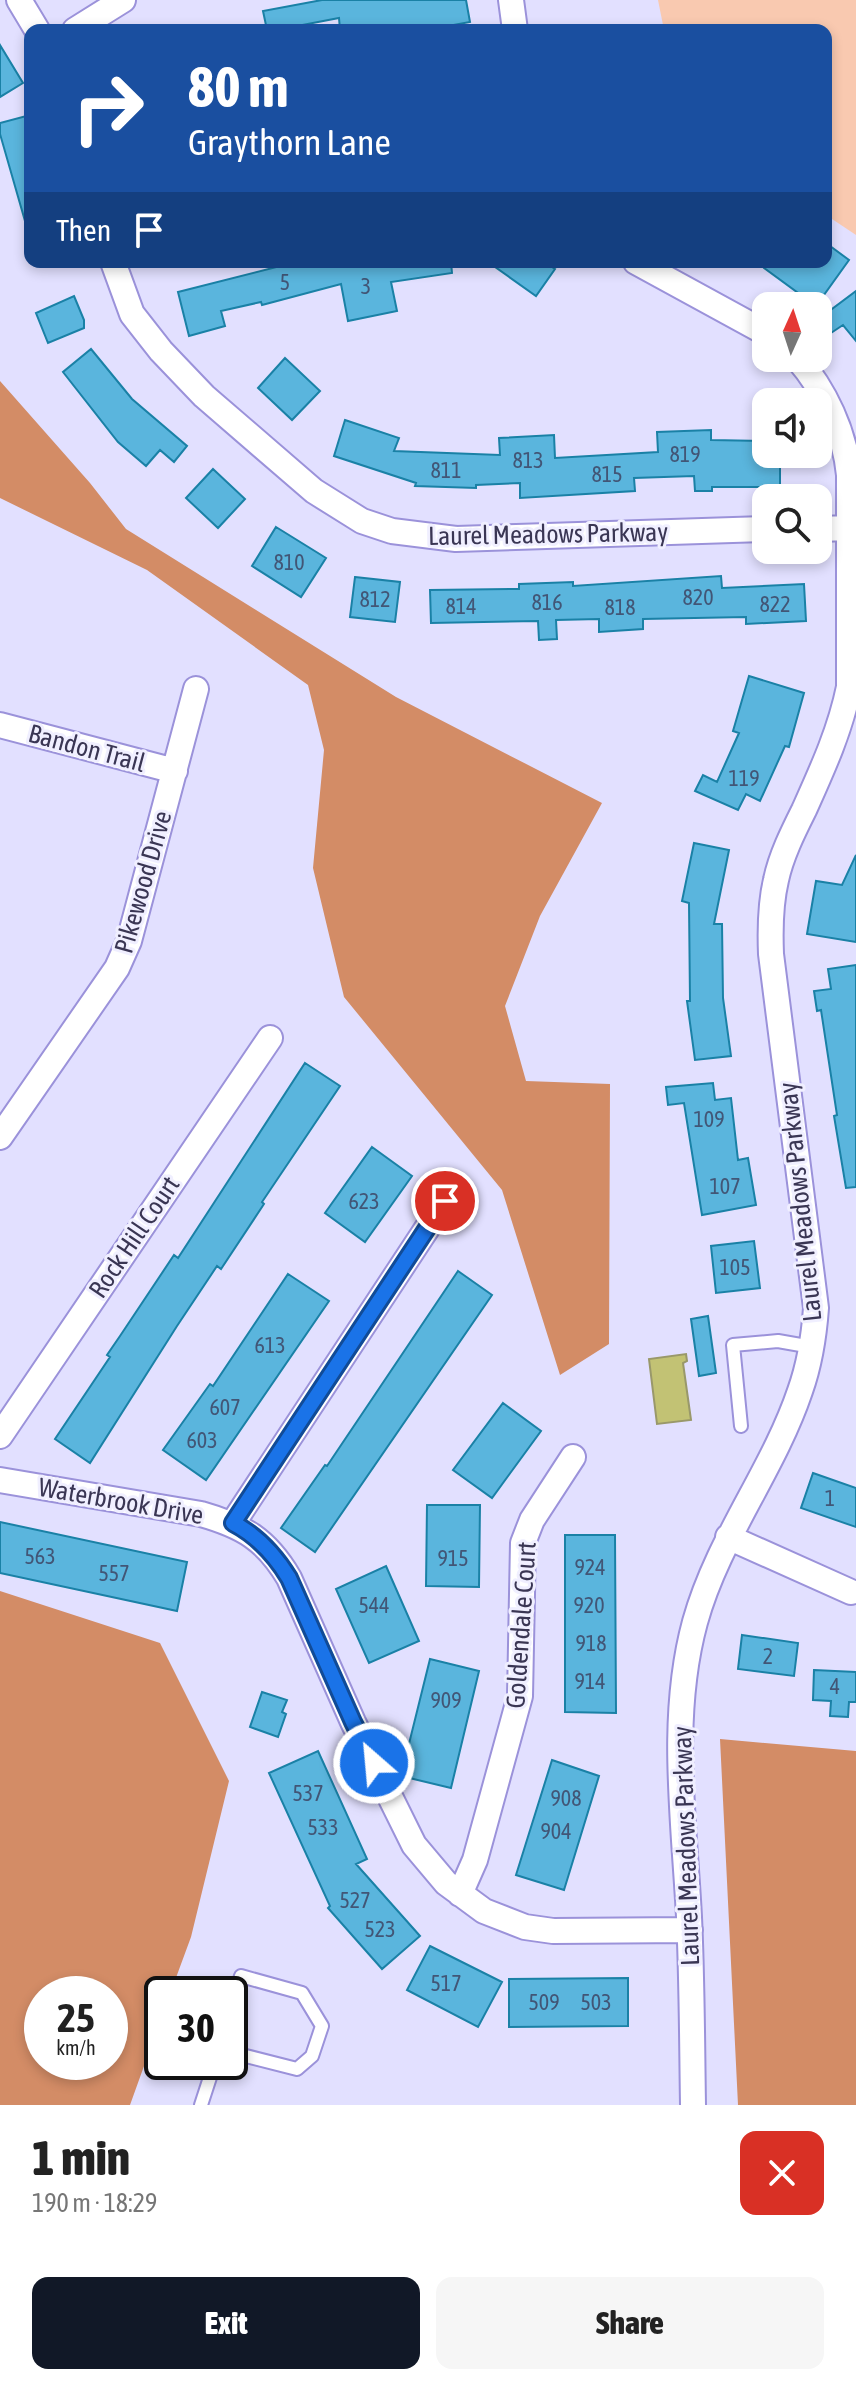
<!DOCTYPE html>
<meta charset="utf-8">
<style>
:root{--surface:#fff;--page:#f6f6f6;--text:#222;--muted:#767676;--accent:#111827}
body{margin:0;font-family:"Asap Condensed",sans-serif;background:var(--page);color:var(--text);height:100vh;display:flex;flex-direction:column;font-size:30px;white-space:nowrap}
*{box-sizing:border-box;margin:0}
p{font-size:26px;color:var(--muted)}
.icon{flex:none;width:44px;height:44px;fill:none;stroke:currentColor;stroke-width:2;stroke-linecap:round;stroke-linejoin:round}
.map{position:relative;height:2105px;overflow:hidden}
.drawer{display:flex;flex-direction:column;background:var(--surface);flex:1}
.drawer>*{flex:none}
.hud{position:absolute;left:24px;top:24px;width:808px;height:244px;border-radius:16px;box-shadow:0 4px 12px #0003;background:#1a4fa0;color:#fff;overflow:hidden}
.needle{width:52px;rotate:3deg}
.fabs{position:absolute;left:752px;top:292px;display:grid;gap:16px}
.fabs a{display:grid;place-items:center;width:80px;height:80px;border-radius:16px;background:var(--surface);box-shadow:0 4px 12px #0003;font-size:40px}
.speed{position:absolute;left:24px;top:1976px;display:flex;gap:16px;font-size:40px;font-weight:700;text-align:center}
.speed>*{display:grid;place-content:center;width:104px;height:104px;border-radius:50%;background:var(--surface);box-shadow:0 4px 12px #0003;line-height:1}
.speed small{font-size:20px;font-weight:400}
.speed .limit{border:4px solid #111;border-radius:12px;background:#fff;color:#111}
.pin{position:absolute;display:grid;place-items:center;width:68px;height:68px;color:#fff;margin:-34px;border:4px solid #fff;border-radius:50%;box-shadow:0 2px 8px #0007}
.me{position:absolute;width:88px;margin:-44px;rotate:333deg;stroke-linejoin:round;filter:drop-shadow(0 0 6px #0008)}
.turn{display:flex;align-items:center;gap:28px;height:168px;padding:0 32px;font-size:36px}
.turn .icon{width:104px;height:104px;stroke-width:2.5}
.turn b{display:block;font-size:56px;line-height:68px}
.then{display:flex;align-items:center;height:76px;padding:0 32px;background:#0003;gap:16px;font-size:30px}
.round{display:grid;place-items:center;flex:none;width:84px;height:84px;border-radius:16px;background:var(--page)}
.overview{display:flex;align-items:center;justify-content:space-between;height:136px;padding:0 32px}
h1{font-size:48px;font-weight:800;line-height:60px}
.action{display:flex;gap:16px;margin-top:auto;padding:16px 32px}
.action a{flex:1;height:92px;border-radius:16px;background:var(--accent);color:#fff;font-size:32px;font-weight:800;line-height:92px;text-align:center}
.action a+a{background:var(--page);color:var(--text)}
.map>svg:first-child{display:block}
.green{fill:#f9c9b0}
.forest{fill:#d38c66;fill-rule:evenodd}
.water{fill:#c2c274;stroke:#99986a;stroke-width:2}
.building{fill:#5ab5dd;stroke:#1a81a6;stroke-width:2}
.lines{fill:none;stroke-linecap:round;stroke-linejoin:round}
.service-casing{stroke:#9b92da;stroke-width:16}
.minor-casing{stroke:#9b92da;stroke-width:28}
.service{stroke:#fff;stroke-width:12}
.minor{stroke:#fff;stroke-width:24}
.route-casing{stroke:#114b97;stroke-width:20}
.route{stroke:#1a73e8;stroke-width:14}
.labels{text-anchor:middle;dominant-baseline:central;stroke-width:6;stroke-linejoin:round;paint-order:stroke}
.number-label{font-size:22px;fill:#425676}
.street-label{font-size:26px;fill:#3a3654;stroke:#f0efff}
</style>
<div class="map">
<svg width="856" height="2105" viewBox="0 0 856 2105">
<rect width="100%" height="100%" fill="#e2e0ff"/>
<path class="green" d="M 658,0 L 856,0 L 856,235 L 826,215 L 826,30 L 664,30 Z"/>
<path class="forest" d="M 0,381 L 90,483 L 126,529 L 396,697 L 602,803 L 540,916 L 505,1006 L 526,1081 L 610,1084 L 609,1344 L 560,1375 L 502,1190 L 344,997 L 313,868 L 324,750 L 308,685 L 147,570 L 0,498 Z
M 0,1591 L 160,1643 L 229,1781 L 191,1937 L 170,1994 L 162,1994 L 162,2016 L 130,2105 L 0,2105 ZM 42,1994 L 110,1994 L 110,2062 L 42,2062 Z
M 720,1739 L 856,1751 L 856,2105 L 738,2105 Z"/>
<path class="water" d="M 686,1354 L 687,1361 L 683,1363 L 691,1420 L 657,1424 L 649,1359 Z"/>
<path class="building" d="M 322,0 L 466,0 L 470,22 L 426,30 L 340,30 L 339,18 L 297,26 L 298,30 L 267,30 L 263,11 Z
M 0,45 L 23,83 L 0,97 Z
M 30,115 L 30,221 L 25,221 L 0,134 L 0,123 Z
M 826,243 L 849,260 L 816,306 L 756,262 L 826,262 Z
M 296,262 L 451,262 L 452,273 L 391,282 L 397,311 L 348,321 L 341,284 L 262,305 L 261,302 L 221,311 L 225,326 L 189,336 L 178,292 Z
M 488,262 L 544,262 L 555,269 L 536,296 Z
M 856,291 L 856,341 L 843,325 L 831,333 L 820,318 Z
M 74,296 L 84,320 L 84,328 L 48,343 L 36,313 Z
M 91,349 L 132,399 L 187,446 L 174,462 L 160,450 L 146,466 L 118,442 L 63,372 Z
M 285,358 L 320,391 L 292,420 L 258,388 Z
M 345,420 L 399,438 L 394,451 L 500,455 L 499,438 L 554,435 L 555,458 L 658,452 L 657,432 L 711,430 L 711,440 L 766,441 L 766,454 L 780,454 L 780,487 L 712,487 L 712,491 L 695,491 L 694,476 L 634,478 L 635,491 L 520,498 L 520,483 L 476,485 L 476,488 L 415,486 L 416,483 L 334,456 Z
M 213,469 L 245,499 L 218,528 L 186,498 Z
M 276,527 L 326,558 L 301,597 L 252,566 Z
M 721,576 L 722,588 L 804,584 L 806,621 L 746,624 L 746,617 L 643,619 L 643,629 L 599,632 L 599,619 L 556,620 L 557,639 L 539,640 L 538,621 L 431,623 L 430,590 L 519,589 L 519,584 L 573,582 L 573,586 Z
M 355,577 L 400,582 L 395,622 L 350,617 Z
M 749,676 L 804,693 L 789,747 L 785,746 L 760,801 L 746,794 L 738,810 L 695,791 L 703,775 L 717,782 L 739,733 L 733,731 Z
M 694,843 L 729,850 L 714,924 L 722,924 L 723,998 L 731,1056 L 695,1060 L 687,1001 L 690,1001 L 689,903 L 682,901 Z
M 856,855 L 856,942 L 807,934 L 816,881 L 842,885 Z
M 856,965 L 856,1187 L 846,1188 L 834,1116 L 837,1115 L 821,1010 L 817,1011 L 814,991 L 831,989 L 828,969 Z
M 305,1063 L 340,1086 L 262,1202 L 264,1204 L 221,1269 L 217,1266 L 177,1326 L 90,1463 L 55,1439 L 110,1357 L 107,1355 L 120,1336 L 174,1255 L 178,1258 Z
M 713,1083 L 715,1100 L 731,1098 L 738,1160 L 748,1158 L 756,1205 L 702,1215 L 684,1103 L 668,1105 L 666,1087 Z
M 372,1147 L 412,1176 L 365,1242 L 325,1213 Z
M 754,1241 L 760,1288 L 716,1293 L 711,1246 Z
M 458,1271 L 492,1295 L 315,1552 L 281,1528 L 325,1465 L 327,1466 Z
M 288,1274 L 329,1301 L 206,1480 L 163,1450 L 210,1384 L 213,1386 Z
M 708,1316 L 716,1373 L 699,1376 L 691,1319 Z
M 503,1403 L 541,1431 L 492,1498 L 453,1470 Z
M 813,1473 L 856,1488 L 856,1527 L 801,1508 Z
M 427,1505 L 480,1505 L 479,1587 L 426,1586 Z
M 0,1522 L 187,1562 L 177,1611 L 0,1573 Z
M 565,1535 L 615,1535 L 616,1713 L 565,1712 Z
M 386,1566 L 419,1641 L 369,1663 L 336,1589 Z
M 742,1635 L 798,1643 L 794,1676 L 738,1669 Z
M 430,1659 L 479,1671 L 451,1788 L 401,1776 Z
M 814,1670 L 856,1672 L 856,1702 L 849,1702 L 848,1717 L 830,1716 L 831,1701 L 813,1700 Z
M 262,1692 L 287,1700 L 282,1712 L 286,1714 L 278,1737 L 250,1727 Z
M 318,1751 L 367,1859 L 356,1864 L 420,1936 L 382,1969 L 328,1908 L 330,1906 L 269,1773 Z
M 552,1760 L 599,1776 L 564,1890 L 516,1875 Z
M 430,1946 L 502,1982 L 478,2027 L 407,1990 Z
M 628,1978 L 628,2026 L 509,2027 L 509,1979 Z"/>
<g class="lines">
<defs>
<path id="service" d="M 741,1426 L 733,1345 L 778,1341 L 812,1347
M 230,2012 L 241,1976 L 302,1993 L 322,2026 L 312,2056 L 297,2069 L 230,2052
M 201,2105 L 215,2062"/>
<path id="minor" d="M 19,0 L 37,30
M 511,0 L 515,30
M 75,30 L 123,0
M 113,262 L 132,314 L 161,351 L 204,396 L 314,491 L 362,521 L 392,531 L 456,539 L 766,529
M 636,262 L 766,333
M 818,529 L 850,528
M 0,725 L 175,771
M 0,1137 L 117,968 L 129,941 L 196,689
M 0,1436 L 270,1038
M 0,1480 L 201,1514 C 243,1526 266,1539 289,1578 L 353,1722 L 414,1845 L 446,1883 L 484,1911 L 525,1927 L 553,1931 L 690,1930
M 233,1523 L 445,1201
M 728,1537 L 851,1592
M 460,1894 L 475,1860 L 520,1696 L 523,1543 L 532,1520 L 573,1457
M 693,2105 C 692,2043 692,1980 689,1917 C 684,1820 669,1717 695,1622 C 718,1539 773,1471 800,1391 C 810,1363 814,1336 816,1308 L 771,954 C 770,929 770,905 776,880 C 781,856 793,832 804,810 C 822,770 840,731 849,687 L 849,475 C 845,433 825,390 797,358"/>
</defs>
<use href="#service" class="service-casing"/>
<use href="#minor" class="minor-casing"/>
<use href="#service" class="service"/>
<use href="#minor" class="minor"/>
</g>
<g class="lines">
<defs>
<path id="route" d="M 374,1763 L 353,1722 L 289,1578 C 275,1555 258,1536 233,1523 L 445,1201"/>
</defs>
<use href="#route" class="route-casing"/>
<use href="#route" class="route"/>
</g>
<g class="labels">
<g class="number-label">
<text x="285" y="282">5</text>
<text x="366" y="286">3</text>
<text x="685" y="454">819</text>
<text x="528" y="460">813</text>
<text x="446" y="470">811</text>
<text x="607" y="474">815</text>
<text x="289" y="562">810</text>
<text x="698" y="597">820</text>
<text x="375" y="599">812</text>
<text x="547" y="602">816</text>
<text x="775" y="604">822</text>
<text x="461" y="606">814</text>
<text x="620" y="607">818</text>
<text x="744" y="778">119</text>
<text x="709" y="1119">109</text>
<text x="725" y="1186">107</text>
<text x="364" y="1201">623</text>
<text x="735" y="1267">105</text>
<text x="270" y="1345">613</text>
<text x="225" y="1407">607</text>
<text x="202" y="1440">603</text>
<text x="830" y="1498">1</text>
<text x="40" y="1556">563</text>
<text x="453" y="1558">915</text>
<text x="590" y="1567">924</text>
<text x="114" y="1573">557</text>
<text x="374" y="1605">544</text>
<text x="589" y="1605">920</text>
<text x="591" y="1643">918</text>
<text x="768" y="1656">2</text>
<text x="590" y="1681">914</text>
<text x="835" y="1686">4</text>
<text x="446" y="1700">909</text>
<text x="308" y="1793">537</text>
<text x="566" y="1798">908</text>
<text x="323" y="1827">533</text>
<text x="556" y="1831">904</text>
<text x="355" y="1900">527</text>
<text x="380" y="1929">523</text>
<text x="446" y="1983">517</text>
<text x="544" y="2002">509</text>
<text x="596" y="2002">503</text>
</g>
<g class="street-label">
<text transform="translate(548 534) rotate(-1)">Laurel Meadows Parkway</text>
<text transform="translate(87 748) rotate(15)">Bandon Trail</text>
<text transform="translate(143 882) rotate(-74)">Pikewood Drive</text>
<text transform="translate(800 1202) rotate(-96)">Laurel Meadows Parkway</text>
<text transform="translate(134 1237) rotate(-56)">Rock Hill Court</text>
<text transform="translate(121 1501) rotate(10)">Waterbrook Drive</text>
<text transform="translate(521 1625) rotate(-86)">Goldendale Court</text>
<text transform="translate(686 1846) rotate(-92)">Laurel Meadows Parkway</text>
</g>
</g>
</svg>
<div class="fabs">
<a><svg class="needle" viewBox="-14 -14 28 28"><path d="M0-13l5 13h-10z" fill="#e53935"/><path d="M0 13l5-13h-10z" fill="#767676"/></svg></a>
<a><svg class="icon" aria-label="sound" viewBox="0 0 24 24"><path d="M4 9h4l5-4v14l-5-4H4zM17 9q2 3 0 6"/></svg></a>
<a><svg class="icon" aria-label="search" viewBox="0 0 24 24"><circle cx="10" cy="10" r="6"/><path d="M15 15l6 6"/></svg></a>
</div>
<div class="speed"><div>25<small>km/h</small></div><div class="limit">30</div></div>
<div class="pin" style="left:445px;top:1201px;background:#d93025"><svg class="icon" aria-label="arrive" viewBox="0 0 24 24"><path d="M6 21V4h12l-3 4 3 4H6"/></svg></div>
<svg class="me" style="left:374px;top:1763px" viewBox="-20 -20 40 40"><circle r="17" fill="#1a73e8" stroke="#fff" stroke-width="3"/><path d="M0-11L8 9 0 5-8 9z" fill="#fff"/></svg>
<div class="hud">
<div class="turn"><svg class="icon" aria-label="right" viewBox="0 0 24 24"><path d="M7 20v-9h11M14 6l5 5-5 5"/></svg><div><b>80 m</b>Graythorn Lane</div></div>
<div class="then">Then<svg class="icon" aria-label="arrive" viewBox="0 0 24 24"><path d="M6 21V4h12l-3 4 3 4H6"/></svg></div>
</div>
</div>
<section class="drawer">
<div class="overview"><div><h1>1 min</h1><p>190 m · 18:29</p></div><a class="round" style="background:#d93025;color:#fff"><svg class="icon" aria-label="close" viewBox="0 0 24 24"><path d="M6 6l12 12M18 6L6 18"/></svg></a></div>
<div class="action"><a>Exit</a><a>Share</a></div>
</section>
